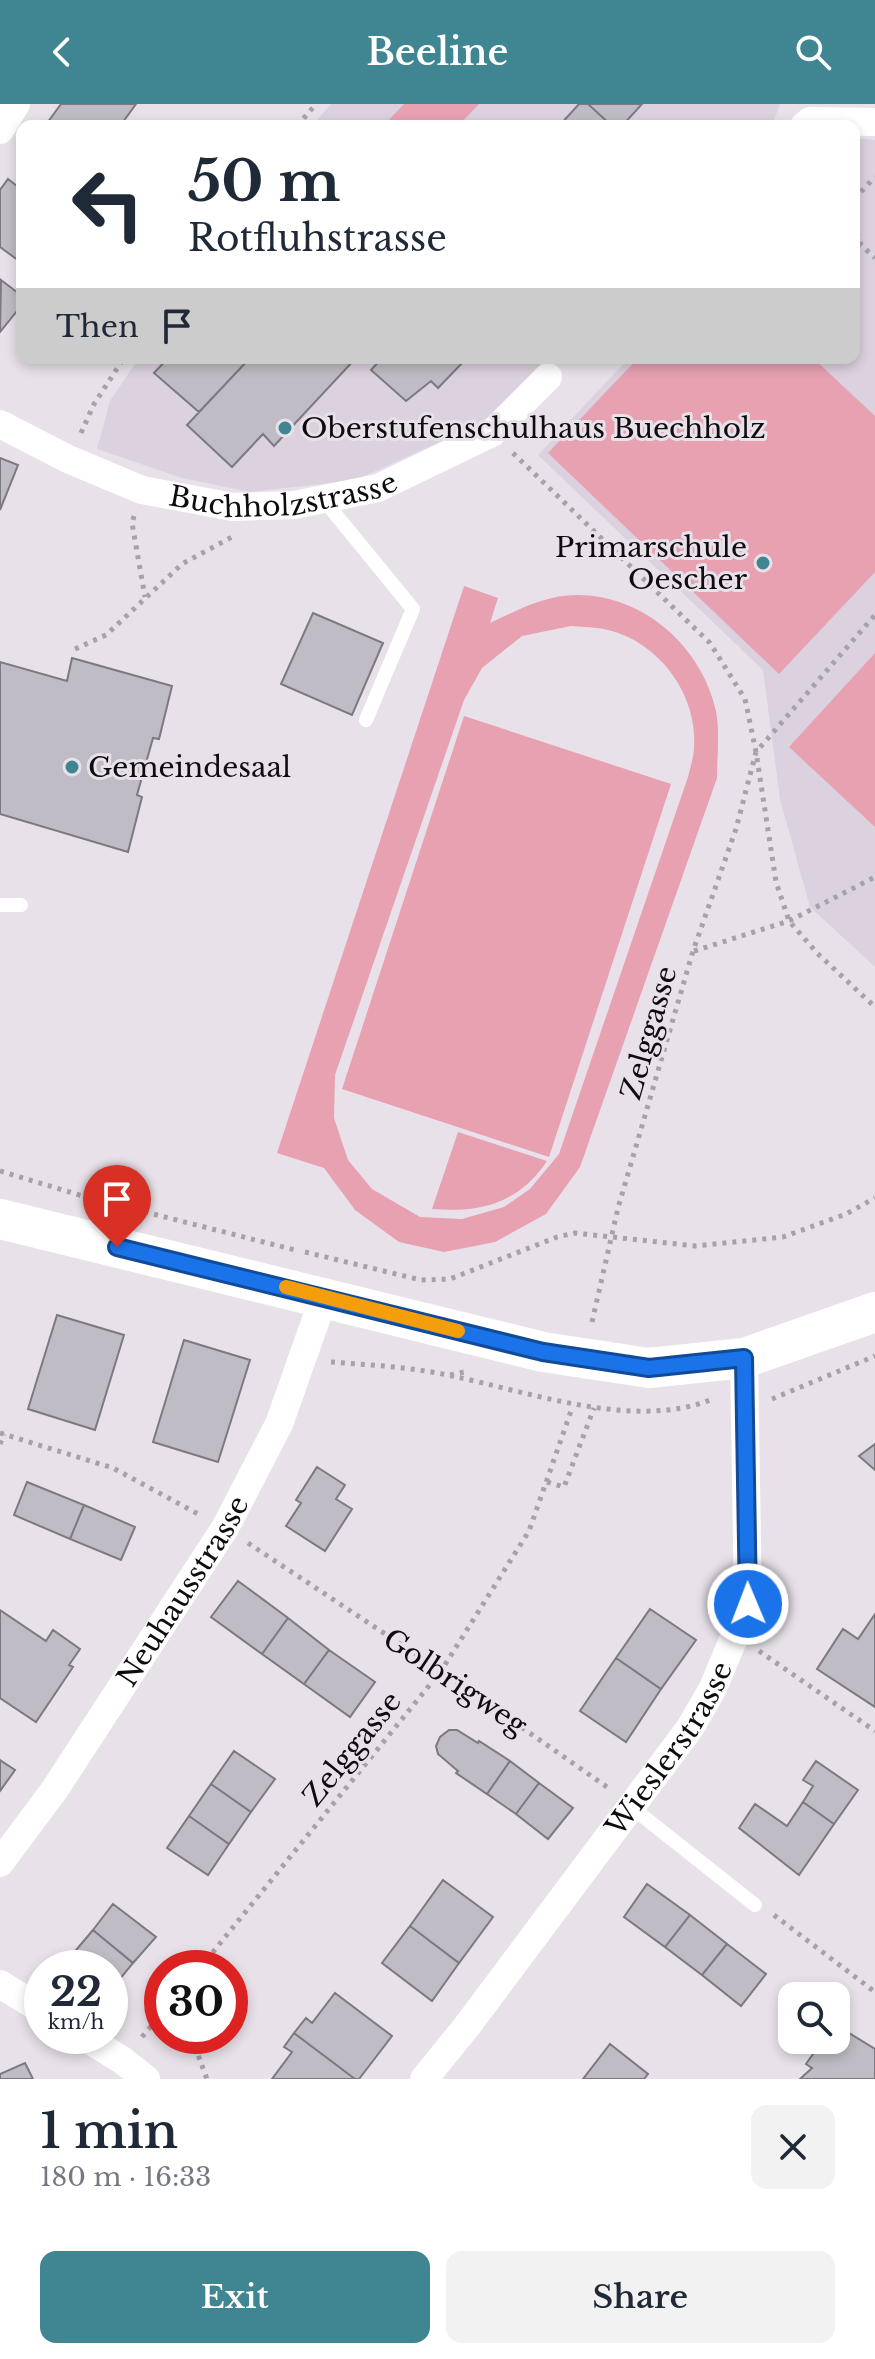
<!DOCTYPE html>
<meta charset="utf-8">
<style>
:root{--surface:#fff;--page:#f2f2f3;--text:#1f2937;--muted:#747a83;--accent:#408592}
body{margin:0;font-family:"Libre Baskerville",serif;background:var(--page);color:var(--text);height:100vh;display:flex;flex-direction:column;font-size:30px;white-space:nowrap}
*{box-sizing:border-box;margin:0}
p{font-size:26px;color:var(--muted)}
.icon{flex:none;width:44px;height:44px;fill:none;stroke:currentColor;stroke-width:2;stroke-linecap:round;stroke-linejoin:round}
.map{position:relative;height:1975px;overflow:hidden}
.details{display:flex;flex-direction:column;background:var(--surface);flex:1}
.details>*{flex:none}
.banner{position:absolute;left:16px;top:16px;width:844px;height:244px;border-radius:16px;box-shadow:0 4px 12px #0003;background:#fff;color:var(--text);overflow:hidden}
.controls{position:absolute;left:778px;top:1878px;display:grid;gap:16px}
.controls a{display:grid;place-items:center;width:72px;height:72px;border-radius:16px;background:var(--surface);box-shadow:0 4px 12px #0003;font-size:40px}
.speed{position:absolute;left:24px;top:1846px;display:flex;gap:16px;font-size:40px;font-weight:700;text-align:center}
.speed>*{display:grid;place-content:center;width:104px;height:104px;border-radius:50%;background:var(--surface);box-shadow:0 4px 12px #0003;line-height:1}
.speed small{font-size:20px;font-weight:400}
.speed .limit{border:12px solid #d22;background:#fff;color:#111}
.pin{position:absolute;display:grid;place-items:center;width:68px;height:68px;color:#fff;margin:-82px -34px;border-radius:50% 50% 50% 0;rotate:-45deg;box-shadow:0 0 8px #0007}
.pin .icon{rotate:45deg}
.me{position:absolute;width:88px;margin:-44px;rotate:359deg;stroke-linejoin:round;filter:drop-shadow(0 0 6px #0008)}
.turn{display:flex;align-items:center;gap:28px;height:168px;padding:0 40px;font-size:36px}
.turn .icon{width:104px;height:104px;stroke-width:2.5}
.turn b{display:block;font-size:56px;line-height:68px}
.then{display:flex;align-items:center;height:76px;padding:0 40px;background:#0003;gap:16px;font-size:30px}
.round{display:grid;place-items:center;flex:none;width:84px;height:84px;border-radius:16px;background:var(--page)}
.summary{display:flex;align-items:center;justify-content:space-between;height:136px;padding:0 40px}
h1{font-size:48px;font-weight:600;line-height:60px}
.button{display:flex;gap:16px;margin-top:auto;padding:16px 40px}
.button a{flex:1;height:92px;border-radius:16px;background:var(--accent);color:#fff;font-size:32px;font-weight:600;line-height:92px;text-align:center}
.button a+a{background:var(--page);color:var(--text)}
header{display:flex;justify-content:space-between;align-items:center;height:104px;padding:0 40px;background:var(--accent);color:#fff;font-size:36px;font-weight:600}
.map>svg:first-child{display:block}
.built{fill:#dcd1de}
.green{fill:#e7a1b1;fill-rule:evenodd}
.building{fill:#bfbcc5;stroke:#7c7982;stroke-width:2}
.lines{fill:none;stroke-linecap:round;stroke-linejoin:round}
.path{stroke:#a7a1a8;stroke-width:5;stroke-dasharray:4 6;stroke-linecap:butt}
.service{stroke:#fff;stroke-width:14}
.minor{stroke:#fff;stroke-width:28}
.secondary{stroke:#fff;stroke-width:40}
.route-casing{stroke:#114b97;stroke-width:20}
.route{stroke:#1a73e8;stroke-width:14}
.slow{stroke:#f59e0b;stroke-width:14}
.poi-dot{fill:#408592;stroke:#e8e1e9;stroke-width:3}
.labels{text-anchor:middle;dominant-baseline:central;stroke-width:6;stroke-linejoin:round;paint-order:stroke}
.poi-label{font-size:28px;fill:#0f0c0f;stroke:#e8e1e9;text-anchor:start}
.street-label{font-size:28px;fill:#0f0c0f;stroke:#e8e1e9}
</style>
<header><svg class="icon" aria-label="back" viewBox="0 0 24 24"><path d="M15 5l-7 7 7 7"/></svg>Beeline<svg class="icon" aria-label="search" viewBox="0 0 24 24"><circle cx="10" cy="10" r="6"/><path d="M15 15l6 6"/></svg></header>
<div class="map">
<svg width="875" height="1975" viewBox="0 0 875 1975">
<rect width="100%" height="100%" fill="#e8e1e9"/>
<path class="built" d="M 331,0 L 780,0 L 772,22 L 312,22 Z
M 854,34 L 875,36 L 875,863 L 810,803 L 780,695 L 763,566 L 538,351 L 629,254 L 854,254 Z
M 139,254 L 552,254 L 494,313 L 356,376 L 250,388 L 182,374 L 97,345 L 110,297 Z"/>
<path class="green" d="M 404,0 L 479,0 L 458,22 L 383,22 Z
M 638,254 L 813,254 L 875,312 L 875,468 L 779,570 L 548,349 Z
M 464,482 L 498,494 L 490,519 C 518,506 545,491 577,491 C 644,491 702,543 716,607 C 720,628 717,653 717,674 L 580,1063 L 546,1110 L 495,1138 L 444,1148 L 399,1138 L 355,1106 L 324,1064 L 277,1049 ZM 571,522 C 583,523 597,523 608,526 C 659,538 698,591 694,643 C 694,653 690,664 688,673 L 559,1050 L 530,1085 L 504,1103 L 462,1115 L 420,1113 L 372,1085 L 348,1056 L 334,1014 L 335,971 L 464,596 L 482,564 L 522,532 Z
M 875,549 L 875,723 L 789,643 Z
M 464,612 L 671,680 L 549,1053 L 342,985 Z
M 458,1028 L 547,1057 C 519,1099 481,1109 432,1105 Z"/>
<path class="building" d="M 61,0 L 136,0 L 120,22 L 45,22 Z
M 579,0 L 588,0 L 612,22 L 559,22 Z
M 588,0 L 642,0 L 622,22 L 612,22 Z
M 8,75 L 22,86 L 22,159 L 0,143 L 0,86 Z
M 1,176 L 22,192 L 22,201 L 0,228 Z
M 168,254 L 250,254 L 199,308 L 154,269 Z
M 250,254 L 356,254 L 274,342 L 263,330 L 232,363 L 187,321 Z
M 382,254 L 381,254 L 467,254 L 438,284 L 431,277 L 406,297 L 371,266 Z
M 0,354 L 18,361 L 0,406 Z
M 313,509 L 383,539 L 352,611 L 281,580 Z
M 72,554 L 172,582 L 159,635 L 153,634 L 137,691 L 142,693 L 128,748 L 0,710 L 0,558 L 67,577 Z
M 57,1211 L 124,1231 L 95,1326 L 28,1305 Z
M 184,1236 L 250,1256 L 218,1358 L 153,1338 Z
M 875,1340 L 875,1366 L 859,1352 Z
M 317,1363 L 345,1381 L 336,1395 L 352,1405 L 325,1447 L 286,1422 L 301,1399 L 296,1396 Z
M 27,1378 L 84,1401 L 70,1435 L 14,1411 Z
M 84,1401 L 135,1423 L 121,1456 L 70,1435 Z
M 238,1477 L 288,1514 L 262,1550 L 211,1513 Z
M 650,1505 L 696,1536 L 661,1585 L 616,1554 Z
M 0,1506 L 46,1537 L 53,1526 L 80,1545 L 69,1561 L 73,1563 L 36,1618 L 0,1594 Z
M 875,1510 L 875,1603 L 817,1565 L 843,1525 L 858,1535 Z
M 288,1514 L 329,1546 L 304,1580 L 262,1550 Z
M 329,1546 L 375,1578 L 350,1613 L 304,1580 Z
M 616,1554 L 661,1585 L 626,1638 L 580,1607 Z
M 449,1626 L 457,1626 L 478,1639 L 479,1637 L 510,1657 L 487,1690 L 456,1669 L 458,1667 L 438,1650 L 436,1642 L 440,1633 Z
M 234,1647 L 275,1675 L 251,1708 L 211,1680 Z
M 0,1656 L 15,1666 L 0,1687 Z
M 510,1657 L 539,1679 L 516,1710 L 487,1690 Z
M 816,1657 L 858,1686 L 834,1720 L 803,1698 L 813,1682 L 803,1676 Z
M 539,1679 L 573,1704 L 548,1735 L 516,1710 Z
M 211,1680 L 251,1708 L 229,1740 L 189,1712 Z
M 803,1698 L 834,1720 L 799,1771 L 739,1724 L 755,1700 L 787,1722 Z
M 189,1712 L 229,1740 L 208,1771 L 167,1744 Z
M 443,1776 L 493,1813 L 459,1859 L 410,1822 Z
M 647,1780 L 690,1811 L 665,1843 L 624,1813 Z
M 113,1800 L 156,1833 L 133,1859 L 93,1826 Z
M 690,1811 L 727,1840 L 702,1871 L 665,1843 Z
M 410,1822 L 459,1859 L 432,1897 L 382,1859 Z
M 93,1826 L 133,1859 L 111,1886 L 110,1864 L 85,1864 L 71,1852 Z
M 727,1840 L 766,1870 L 741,1902 L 702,1871 Z
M 335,1889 L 392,1932 L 359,1975 L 355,1975 L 294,1929 L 306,1914 L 312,1919 Z
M 836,1921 L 875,1945 L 875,1975 L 800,1975 L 812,1964 L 806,1960 L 813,1950 L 802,1943 L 807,1936 L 836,1936 Z
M 294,1929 L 355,1975 L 272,1975 L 292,1948 L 284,1943 Z
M 610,1940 L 648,1970 L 644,1975 L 583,1975 Z
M 25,1959 L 33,1975 L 0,1975 L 0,1970 Z"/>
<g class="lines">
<path class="path" d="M 297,22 L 316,0
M 854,95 L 875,73
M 854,119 L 861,141 L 875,154
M 81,329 L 94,300 L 124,254
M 513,349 L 710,539 L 745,595 L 756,648 L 776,778 L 789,817 L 817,849 L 875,903
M 134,412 L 132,419 L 145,493
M 75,545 L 106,531 L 182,460 L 232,433
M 694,847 L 789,817 L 875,773
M 0,1067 L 86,1093 L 295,1146
M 305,1148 L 421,1176 L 450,1175 L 557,1133 L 575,1129 L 695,1142 L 783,1133 L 846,1110 L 875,1094
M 592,1218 L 618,1104 L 693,847 L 736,725 L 756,648 L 875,511
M 331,1258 C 371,1261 412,1263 452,1272 C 530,1288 633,1326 710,1296
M 450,1271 L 464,1268
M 772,1295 L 875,1252
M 0,1329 L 113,1364 L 198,1410
M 0,1340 L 4,1330
M 547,1378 L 564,1383 L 594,1304
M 248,1439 L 441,1567 L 607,1683
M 759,1547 L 875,1627
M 774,1811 L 875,1888
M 200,1864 L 441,1567 L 529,1427 L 571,1307
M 196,1932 L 198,1951 L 207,1975
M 142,1933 L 162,1909"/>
<path class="service" d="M 323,395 L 413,505 L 366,616
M 0,801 L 21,801
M 630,1702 L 755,1801"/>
<g class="minor">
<path d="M 804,22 L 810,17 L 875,18"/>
<path d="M 0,26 L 16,0"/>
<path id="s1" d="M 0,320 L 68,355 L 142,386 L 233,403 L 294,401 L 378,384 L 492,329 L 548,273"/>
<path id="s2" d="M 0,1759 L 55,1685 L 225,1424 L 279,1320 L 324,1193"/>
<path d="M 0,1880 L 42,1906"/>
<path d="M 83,1932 L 122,1956 L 146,1975"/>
<path id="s3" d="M 424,1975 L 467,1922 L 690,1624 L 713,1584 L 748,1500 L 744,1254"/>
</g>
<path class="secondary" d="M 0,1115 L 543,1248 L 649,1264 L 744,1254 L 875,1208"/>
</g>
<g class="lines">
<defs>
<path id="route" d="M 117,1143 L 543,1248 L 649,1264 L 744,1254 L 748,1500"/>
</defs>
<use href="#route" class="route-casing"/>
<use href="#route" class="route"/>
<path class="slow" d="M 286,1183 L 458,1227"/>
</g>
<g class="poi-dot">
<circle cx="285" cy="324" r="8"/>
<circle cx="763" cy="459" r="8"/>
<circle cx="72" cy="663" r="8"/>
</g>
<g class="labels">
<g class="poi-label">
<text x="301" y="324">Oberstufenschulhaus Buechholz</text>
<text x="747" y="443" text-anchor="end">Primarschule<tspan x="747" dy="32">Oescher</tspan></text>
<text x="88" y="663">Gemeindesaal</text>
</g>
<g class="street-label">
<text stroke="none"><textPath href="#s1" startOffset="300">Buchholzstrasse</textPath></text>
<text transform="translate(649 929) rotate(-74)">Zelggasse</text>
<text stroke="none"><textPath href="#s2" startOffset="328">Neuhausstrasse</textPath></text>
<text transform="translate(455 1578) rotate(34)">Golbrigweg</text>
<text stroke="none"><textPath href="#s3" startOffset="412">Wieslerstrasse</textPath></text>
<text transform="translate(352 1645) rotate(-51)">Zelggasse</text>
</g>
</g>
</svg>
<div class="controls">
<a><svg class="icon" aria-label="search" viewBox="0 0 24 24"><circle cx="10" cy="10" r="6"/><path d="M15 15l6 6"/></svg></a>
</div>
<div class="speed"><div>22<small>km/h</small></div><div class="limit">30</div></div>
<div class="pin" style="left:117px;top:1143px;background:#d93025"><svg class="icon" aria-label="arrive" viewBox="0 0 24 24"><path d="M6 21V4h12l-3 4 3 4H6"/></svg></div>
<svg class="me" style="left:748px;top:1500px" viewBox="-20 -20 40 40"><circle r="17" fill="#1a73e8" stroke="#fff" stroke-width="3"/><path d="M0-11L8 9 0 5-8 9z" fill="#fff"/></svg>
<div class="banner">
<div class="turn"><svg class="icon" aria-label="left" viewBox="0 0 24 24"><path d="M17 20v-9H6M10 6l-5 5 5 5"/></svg><div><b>50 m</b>Rotfluhstrasse</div></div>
<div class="then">Then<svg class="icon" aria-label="arrive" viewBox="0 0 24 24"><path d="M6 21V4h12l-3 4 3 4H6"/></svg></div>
</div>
</div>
<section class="details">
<div class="summary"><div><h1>1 min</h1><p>180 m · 16:33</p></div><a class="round"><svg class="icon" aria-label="close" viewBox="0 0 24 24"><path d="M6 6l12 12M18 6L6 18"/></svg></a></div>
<div class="button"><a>Exit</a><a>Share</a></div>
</section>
